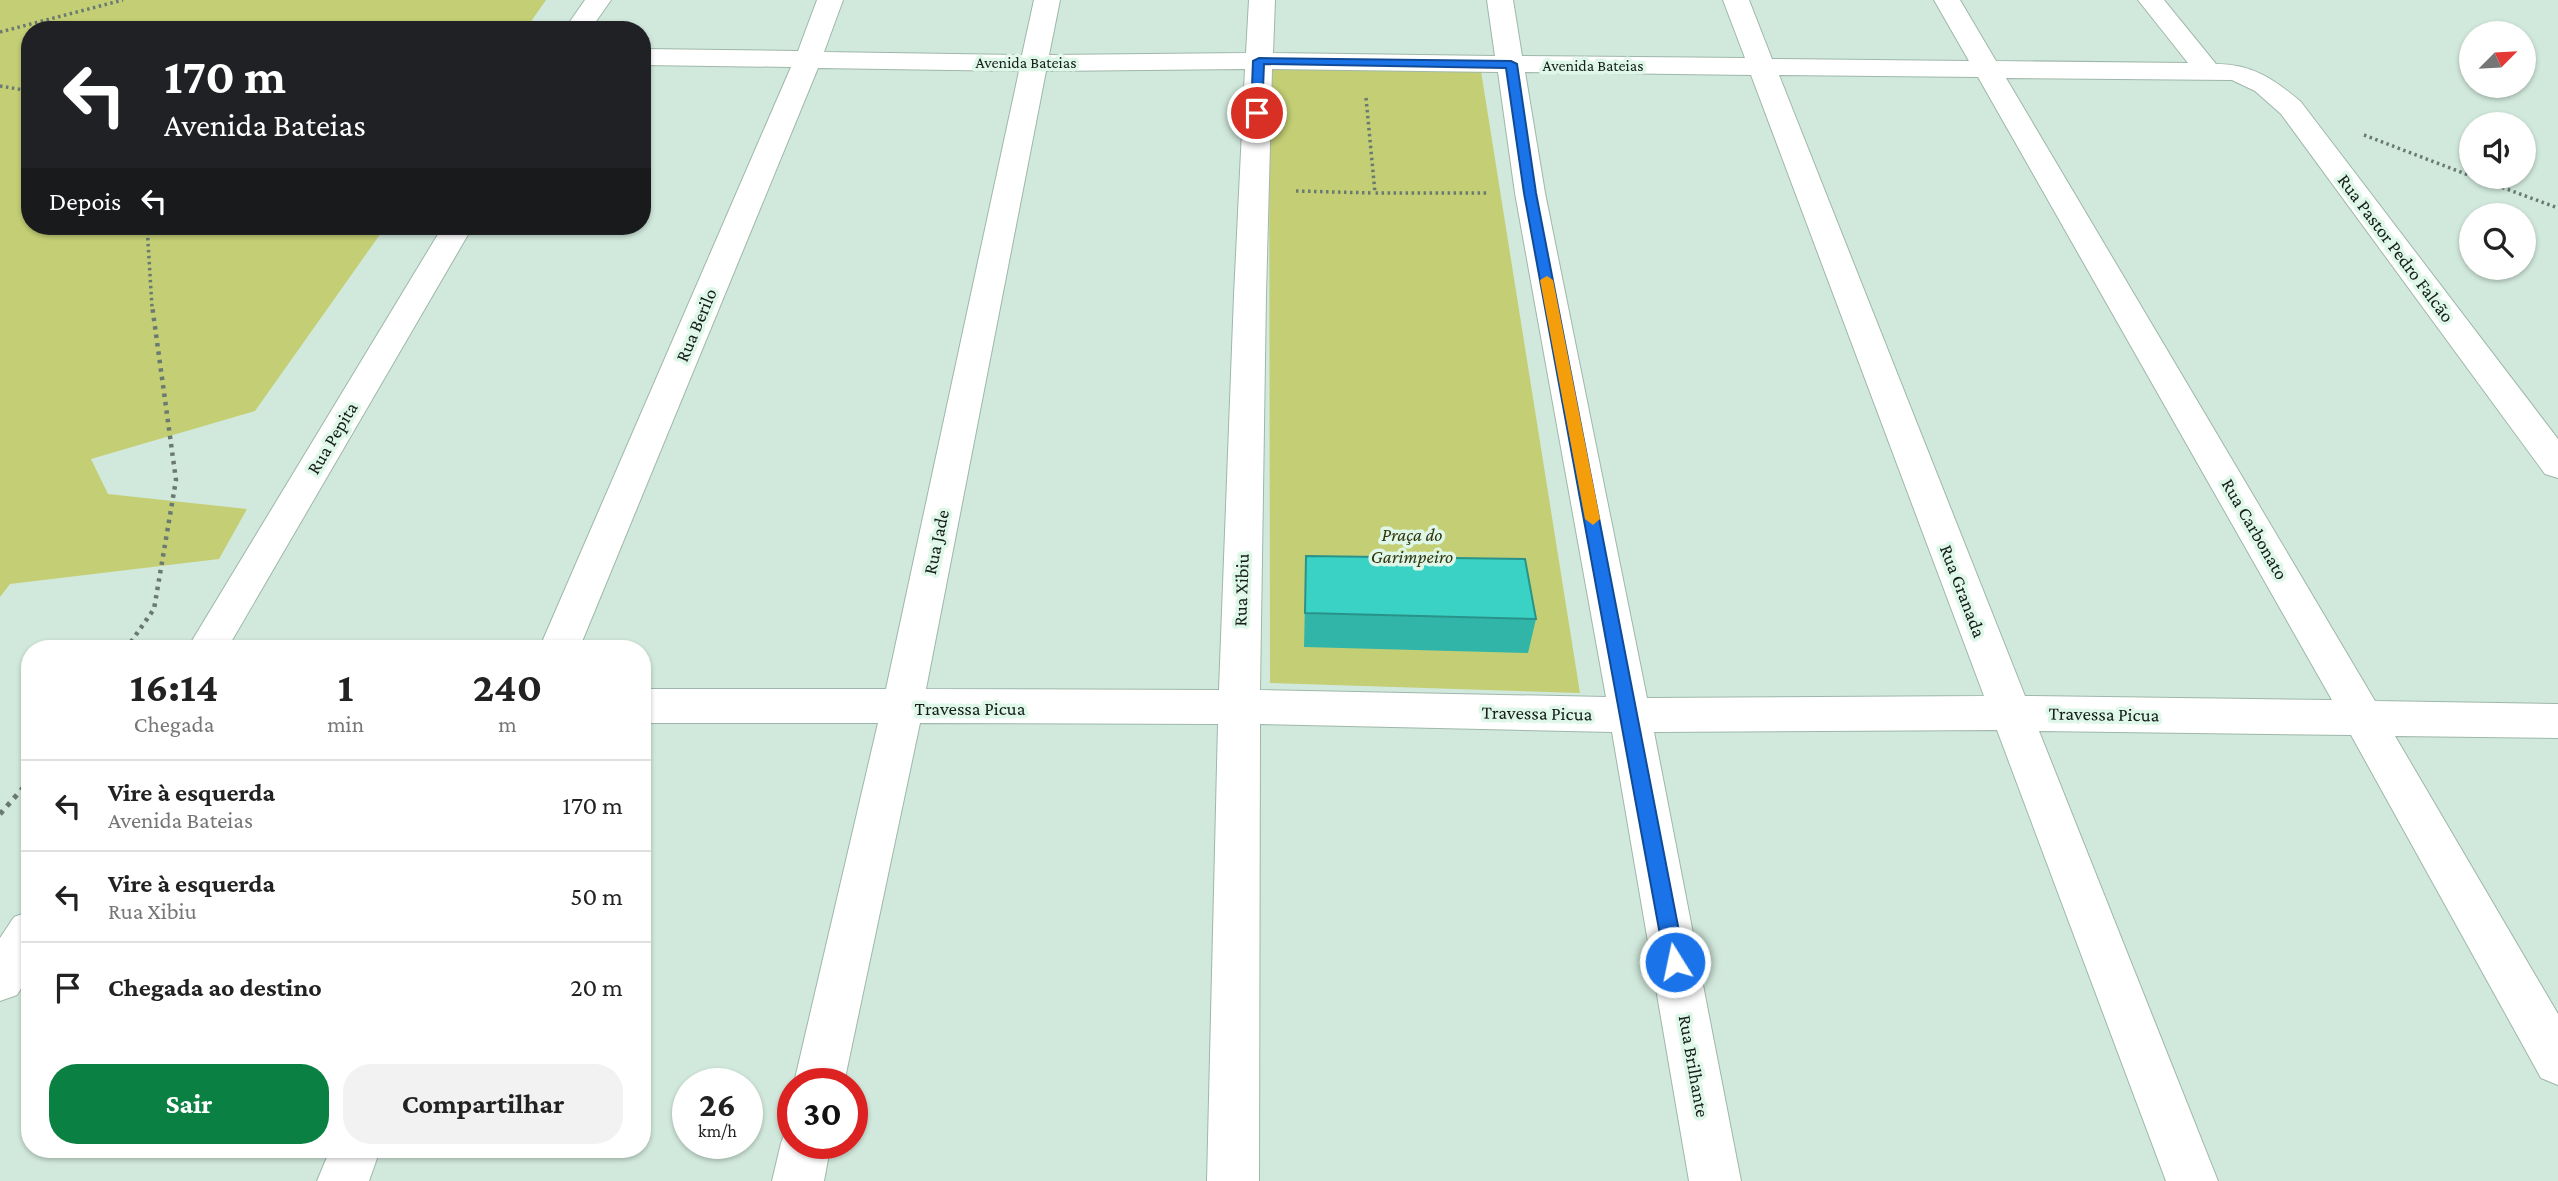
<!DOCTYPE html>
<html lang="pt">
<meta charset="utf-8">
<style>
:root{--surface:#fff;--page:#f2f2f2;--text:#222;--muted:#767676;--line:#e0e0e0;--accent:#0b8043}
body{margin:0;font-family:"Crimson Pro",serif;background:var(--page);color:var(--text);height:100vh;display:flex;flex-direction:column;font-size:26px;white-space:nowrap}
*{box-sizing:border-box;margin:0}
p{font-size:23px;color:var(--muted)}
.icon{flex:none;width:38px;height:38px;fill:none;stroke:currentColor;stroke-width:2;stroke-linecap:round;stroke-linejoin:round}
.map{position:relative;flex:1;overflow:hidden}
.side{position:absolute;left:21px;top:640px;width:630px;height:518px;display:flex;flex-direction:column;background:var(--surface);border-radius:28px;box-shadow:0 2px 5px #0004}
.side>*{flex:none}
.banner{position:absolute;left:21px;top:21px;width:630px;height:214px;border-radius:28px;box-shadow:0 2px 5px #0004;background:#202124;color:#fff;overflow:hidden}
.needle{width:46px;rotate:66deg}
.controls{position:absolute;left:2459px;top:21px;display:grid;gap:14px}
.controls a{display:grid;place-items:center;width:77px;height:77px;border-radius:50%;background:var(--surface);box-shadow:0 2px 5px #0004;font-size:35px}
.speed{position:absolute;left:672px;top:1068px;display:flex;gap:14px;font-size:35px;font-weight:700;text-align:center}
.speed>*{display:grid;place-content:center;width:91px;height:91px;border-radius:50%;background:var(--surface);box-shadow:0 2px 5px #0004;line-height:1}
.speed small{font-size:18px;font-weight:400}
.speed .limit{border:10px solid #d22;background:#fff;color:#111}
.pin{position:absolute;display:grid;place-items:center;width:60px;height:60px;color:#fff;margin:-30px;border:4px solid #fff;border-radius:50%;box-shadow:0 2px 7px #0007}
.me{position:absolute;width:77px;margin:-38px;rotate:350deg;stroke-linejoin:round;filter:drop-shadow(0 0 5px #0008)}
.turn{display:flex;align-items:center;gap:24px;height:147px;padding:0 28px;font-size:32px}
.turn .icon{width:91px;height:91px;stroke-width:2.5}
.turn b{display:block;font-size:49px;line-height:60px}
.then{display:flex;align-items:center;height:66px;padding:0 28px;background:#0003;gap:14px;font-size:26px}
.eta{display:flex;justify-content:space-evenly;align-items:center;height:119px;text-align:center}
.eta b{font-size:42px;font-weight:700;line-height:49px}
.action{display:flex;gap:14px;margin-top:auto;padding:14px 28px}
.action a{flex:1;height:80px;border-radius:28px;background:var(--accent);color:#fff;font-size:28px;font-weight:700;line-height:80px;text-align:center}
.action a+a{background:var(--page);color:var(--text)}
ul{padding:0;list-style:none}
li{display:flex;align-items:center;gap:21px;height:91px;padding:0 28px;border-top:2px solid var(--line)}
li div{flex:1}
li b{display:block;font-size:26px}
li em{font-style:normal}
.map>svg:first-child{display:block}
.green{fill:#c4cf75}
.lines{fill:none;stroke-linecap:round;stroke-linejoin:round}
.minor-casing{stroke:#9fb7aa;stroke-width:2}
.path-far2{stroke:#6a7a71;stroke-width:3.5;stroke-dasharray:2.5 3.5;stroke-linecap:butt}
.path-far1{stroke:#6a7a71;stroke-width:4.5;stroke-dasharray:3.5 5;stroke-linecap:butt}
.path{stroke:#6a7a71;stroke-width:5;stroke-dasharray:4.5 6;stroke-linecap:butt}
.minor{fill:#fff;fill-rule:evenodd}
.wall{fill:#32b5a9}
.building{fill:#3ad2c5;stroke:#29938a;stroke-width:2}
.route{fill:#1a73e8;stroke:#114b97;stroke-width:2}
.slow{fill:#f59e0b}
.labels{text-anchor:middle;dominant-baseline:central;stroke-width:7;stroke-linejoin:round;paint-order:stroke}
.far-street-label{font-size:16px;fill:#151e19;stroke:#def7e9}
.street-label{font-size:19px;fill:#151e19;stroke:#def7e9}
.park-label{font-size:19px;font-style:italic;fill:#303409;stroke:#def7e9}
</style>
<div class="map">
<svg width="2558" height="1181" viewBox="0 0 2558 1181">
<rect width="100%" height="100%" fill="#d1e9dc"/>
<path class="green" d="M 0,0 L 546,0 L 525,30 L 30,30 L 30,226 L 386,226 L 255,411 L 91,459 L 108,494 L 247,509 L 219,559 L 10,584 L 0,597 Z
M 1269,69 L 1481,71 L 1580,693 L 1270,683 Z"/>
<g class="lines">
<defs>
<path id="minor" d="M 585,0 L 611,0 L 590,30 L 564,30 Z
M 817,0 L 843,0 L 824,52 L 1022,55 L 1034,0 L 1060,0 L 1049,55 L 1246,53 L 1249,0 L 1275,0 L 1273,53 L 1495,56 L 1487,0 L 1513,0 L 1522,56 L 1745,58 L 1723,0 L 1749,0 L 1772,59 L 1969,61 L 1934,0 L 1960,0 L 1996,61 L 2188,63 L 2138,0 L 2164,0 L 2216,64 C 2252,64 2274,79 2301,102 L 2558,439 L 2558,478 L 2545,474 L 2281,114 L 2255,91 L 2232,80 L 2006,78 L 2375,701 L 2558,704 L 2558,738 L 2395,736 L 2558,1014 L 2558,1085 L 2541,1078 L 2351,735 L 2039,731 L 2218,1181 L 2166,1181 L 1997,730 L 1654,732 L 1741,1181 L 1689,1181 L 1612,732 L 1260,724 L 1259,1181 L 1207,1181 L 1218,724 L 920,723 L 844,1083 L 794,1083 L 878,723 L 642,723 L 642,689 L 886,689 L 1019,71 L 818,68 L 579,649 L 539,649 L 791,67 L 642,65 L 642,49 L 798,51 ZM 1245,69 L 1234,295 L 1219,690 L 926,689 L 1046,71 ZM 1272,69 L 1498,72 L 1515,193 L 1606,697 L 1260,690 L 1266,295 ZM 1525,72 L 1751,75 L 1984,696 L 1647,698 L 1545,193 ZM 1779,75 L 1978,77 L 2332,700 L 2025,696 Z
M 443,226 L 473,226 L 227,649 L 187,649 Z
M 30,911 L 30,974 L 17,995 L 0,1001 L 0,938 L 14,917 Z
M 793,1123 L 793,1143 L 831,1143 L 824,1181 L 772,1181 L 781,1143 L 788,1125 Z
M 330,1150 L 380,1150 L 369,1181 L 317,1181 Z"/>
</defs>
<use href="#minor" class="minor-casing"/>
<path class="path-far2" d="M 0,32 L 123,0
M 0,86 L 30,91
M 1366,98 L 1375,193 L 1488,193
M 2364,135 L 2471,176
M 2474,177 L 2558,208
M 1296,191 L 1374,193
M 147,226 L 152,307"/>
<path class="path-far1" d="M 126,649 L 154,609 L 176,480 L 152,305"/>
<path class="path" d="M 0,814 L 30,780"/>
<use href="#minor" class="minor"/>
</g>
<path class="wall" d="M 1306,556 L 1536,619 L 1528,653 L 1304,647 Z"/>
<path class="building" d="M 1306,556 L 1525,559 L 1536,619 L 1305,613 Z"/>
<path class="route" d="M 1259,58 L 1511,61 L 1517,64 L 1536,193 L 1685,962 L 1682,968 L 1675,971 L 1668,968 L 1665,962 L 1524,193 L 1506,68 L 1264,64 L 1262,113 L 1257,116 L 1251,113 L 1253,61 Z"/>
<path class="slow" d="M 1547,276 L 1553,280 L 1600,519 L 1593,525 L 1585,519 L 1540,280 Z"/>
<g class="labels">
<g class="far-street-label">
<text x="1026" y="62">Avenida Bateias</text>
<text x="1593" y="65">Avenida Bateias</text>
</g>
<g class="street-label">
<text transform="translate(2396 248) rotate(53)">Rua Pastor Pedro Falcão</text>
<text transform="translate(696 325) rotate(-67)">Rua Berilo</text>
<text transform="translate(332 438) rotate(-59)">Rua Pepita</text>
<text transform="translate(2255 529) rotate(60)">Rua Carbonato</text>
<text transform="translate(936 542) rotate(-78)">Rua Jade</text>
<text transform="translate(1241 590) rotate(-88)">Rua Xibiu</text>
<text transform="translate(1963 591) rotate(69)">Rua Granada</text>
<text x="970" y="708">Travessa Picua</text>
<text transform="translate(1537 713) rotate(1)">Travessa Picua</text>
<text transform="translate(2104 714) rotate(1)">Travessa Picua</text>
<text transform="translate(1694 1066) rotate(80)">Rua Brilhante</text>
</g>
<g class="park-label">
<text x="1412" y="534">Praça do<tspan x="1412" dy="22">Garimpeiro</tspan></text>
</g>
</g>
</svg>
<div class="controls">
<a><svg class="needle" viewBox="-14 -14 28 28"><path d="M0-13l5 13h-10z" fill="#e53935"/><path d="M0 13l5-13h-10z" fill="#767676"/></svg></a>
<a><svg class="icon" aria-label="sound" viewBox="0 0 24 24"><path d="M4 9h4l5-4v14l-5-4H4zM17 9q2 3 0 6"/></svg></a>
<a><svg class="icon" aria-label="search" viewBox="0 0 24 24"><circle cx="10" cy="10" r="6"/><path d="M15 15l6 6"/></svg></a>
</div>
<div class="speed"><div>26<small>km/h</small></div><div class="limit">30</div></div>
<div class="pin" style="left:1257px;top:113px;background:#d93025"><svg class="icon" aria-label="arrive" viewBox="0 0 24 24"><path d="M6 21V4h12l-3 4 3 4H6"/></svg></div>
<svg class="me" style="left:1675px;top:962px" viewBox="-20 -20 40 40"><circle r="17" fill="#1a73e8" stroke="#fff" stroke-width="3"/><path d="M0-11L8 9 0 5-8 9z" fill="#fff"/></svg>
<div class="banner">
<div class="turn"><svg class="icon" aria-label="left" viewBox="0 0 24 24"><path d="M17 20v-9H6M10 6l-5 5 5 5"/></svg><div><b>170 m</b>Avenida Bateias</div></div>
<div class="then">Depois<svg class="icon" aria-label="left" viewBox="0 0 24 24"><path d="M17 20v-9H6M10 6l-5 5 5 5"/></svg></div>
</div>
<section class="side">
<div class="eta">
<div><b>16:14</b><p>Chegada</p></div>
<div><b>1</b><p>min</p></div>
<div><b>240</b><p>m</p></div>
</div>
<ul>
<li><svg class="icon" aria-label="left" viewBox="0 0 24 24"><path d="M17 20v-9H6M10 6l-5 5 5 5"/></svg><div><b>Vire à esquerda</b><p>Avenida Bateias</p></div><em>170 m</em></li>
<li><svg class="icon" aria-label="left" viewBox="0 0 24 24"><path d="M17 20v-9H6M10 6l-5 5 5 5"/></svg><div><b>Vire à esquerda</b><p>Rua Xibiu</p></div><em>50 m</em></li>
<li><svg class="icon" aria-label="arrive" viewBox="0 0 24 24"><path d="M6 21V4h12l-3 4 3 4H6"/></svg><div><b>Chegada ao destino</b></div><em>20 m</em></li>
</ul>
<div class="action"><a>Sair</a><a>Compartilhar</a></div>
</section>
</div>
